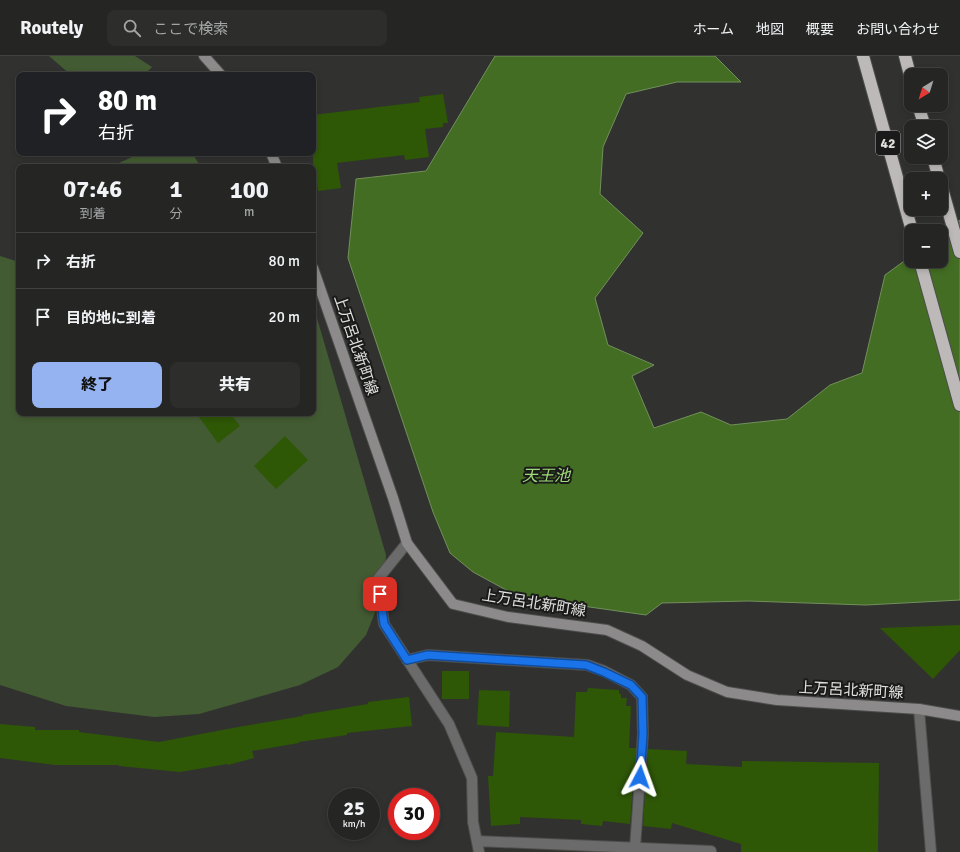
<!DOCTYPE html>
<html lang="ja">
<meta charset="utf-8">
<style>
:root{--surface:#252624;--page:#2d2e2c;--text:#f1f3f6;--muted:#a3a5a6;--line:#424341;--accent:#95b2f1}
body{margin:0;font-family:Signika,"Noto Sans JP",sans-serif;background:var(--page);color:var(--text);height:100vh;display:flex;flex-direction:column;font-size:15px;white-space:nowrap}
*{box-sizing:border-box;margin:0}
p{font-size:13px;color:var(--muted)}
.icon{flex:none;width:22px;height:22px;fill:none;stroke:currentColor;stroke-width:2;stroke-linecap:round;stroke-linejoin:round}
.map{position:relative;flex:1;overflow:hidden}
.panel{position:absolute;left:16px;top:108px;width:300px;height:252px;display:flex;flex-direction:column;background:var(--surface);border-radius:8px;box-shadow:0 2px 6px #0003,0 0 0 1px var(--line)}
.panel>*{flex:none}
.guide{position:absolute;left:16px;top:16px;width:300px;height:84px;border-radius:8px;box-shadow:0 2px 6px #0003,0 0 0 1px var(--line);background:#202124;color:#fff;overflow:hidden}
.needle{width:26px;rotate:218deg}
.controls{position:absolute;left:904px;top:12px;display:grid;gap:8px}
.controls a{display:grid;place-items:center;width:44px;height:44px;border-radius:8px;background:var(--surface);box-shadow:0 2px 6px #0003,0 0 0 1px var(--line);font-size:20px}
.speed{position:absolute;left:328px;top:732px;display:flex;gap:8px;font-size:20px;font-weight:700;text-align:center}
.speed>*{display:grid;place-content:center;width:52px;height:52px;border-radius:50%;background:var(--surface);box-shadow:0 2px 6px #0003,0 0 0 1px var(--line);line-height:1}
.speed small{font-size:10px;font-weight:400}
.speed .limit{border:6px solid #d22;background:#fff;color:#111}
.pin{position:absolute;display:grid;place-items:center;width:34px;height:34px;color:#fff;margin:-17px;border-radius:8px;box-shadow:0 2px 6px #0006}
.me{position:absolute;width:44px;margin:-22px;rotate:4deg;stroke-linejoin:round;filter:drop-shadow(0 0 3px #0008)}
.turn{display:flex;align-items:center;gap:14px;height:84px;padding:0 16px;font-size:18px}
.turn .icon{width:52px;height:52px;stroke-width:2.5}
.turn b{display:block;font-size:28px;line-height:34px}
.eta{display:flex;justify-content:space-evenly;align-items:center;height:68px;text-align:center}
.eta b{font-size:24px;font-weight:800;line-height:28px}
.button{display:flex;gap:8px;margin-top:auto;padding:8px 16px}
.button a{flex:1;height:46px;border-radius:8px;background:var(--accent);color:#111;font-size:16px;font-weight:800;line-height:46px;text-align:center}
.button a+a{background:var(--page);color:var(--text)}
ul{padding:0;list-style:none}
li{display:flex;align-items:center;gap:12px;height:56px;padding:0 16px;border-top:1px solid var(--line)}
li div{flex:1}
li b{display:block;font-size:15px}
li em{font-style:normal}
header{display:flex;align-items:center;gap:24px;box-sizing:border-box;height:56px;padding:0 20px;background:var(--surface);border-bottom:1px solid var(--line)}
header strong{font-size:19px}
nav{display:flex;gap:22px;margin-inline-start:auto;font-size:14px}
.search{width:280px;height:36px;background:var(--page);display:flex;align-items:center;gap:10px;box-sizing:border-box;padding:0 14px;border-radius:8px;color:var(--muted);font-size:15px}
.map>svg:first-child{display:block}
.green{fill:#435b33}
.water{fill:#436d23;stroke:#72905b}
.building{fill:#2e5706}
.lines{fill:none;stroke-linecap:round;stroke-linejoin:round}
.street-casing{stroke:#4d4e4c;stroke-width:12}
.secondary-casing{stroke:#4d4e4c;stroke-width:12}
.highway-casing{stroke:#4d4e4c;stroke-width:14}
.street{stroke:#6c6b6b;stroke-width:10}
.secondary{stroke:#8d8a8b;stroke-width:10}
.highway{stroke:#bdb9b9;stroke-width:12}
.route-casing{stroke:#114b97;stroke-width:10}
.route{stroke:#1a73e8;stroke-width:7}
.labels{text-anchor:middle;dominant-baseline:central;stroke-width:4;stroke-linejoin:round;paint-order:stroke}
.shield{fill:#191a19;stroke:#a4a5a4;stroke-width:1}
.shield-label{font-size:14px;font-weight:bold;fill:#e0e1df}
.street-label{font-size:15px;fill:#e0e1df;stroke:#191a19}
.water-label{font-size:16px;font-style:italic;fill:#a0db79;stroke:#191a19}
</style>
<header>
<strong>Routely</strong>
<div class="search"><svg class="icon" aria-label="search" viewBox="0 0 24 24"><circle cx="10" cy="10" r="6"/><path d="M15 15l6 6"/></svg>ここで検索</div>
<nav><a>ホーム</a><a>地図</a><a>概要</a><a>お問い合わせ</a></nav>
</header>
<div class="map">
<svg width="960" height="796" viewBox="0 0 960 796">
<rect width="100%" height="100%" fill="#313230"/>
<path class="green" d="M 49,0 L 135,0 L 152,11 L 144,19 L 71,19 Z
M 141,97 L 192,97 L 201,111 L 110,111 Z
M 0,200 L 19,206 L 19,357 L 313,357 L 313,253 L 317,262 L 386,499 L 383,537 L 366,579 L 338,611 L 300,629 L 199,658 L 154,661 L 66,650 L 0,629 Z"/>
<path class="water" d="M 495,0 L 715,0 L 741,26 L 677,26 L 626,38 L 603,91 L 600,138 L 643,177 L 595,242 L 608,289 L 654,309 L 632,320 L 654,372 L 701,356 L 731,369 L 787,363 L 830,329 L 862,317 L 885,219 L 911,200 L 911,205 L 941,205 L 941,177 L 960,164 L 960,544 L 866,549 L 748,545 L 662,547 L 646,559 L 519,541 L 473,516 L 450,497 L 433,456 L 348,202 L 356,123 L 426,115 Z"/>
<path class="building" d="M 443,38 L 448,67 L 443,67 L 443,71 L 425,73 L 429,101 L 405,104 L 404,99 L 337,107 L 341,132 L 318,135 L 315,112 L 313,113 L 313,59 L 420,46 L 419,41 Z
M 196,357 L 230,357 L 240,370 L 218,387 Z
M 285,380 L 308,404 L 276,433 L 254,410 Z
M 960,569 L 960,594 L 933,623 L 880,572 Z
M 442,615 L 469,615 L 469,643 L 442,643 Z
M 588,632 L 619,634 L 619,638 L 621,638 L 621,642 L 627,642 L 626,650 L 631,650 L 629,692 L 636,692 L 630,768 L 603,765 L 602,770 L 581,768 L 581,764 L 520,761 L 520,768 L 491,770 L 488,720 L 493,720 L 496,676 L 574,681 L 576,636 L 587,636 Z
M 479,634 L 510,635 L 509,671 L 477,669 Z
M 409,641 L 412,670 L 347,677 L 347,679 L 299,686 L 299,687 L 252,695 L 254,702 L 228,709 L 227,708 L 180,716 L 119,710 L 119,709 L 55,709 L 0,702 L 0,668 L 35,671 L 35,674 L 79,674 L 79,676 L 159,686 L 238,671 L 303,660 L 302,659 L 368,648 L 368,646 Z
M 648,693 L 687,695 L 686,708 L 742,711 L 742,705 L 879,707 L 878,796 L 741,796 L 741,788 L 672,767 L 671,773 L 643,770 Z"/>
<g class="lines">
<defs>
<path id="street" d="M 407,487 L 378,523 L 384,568 L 449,668 L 472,722 L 473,766 L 479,796
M 407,604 L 428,599 L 587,609 L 604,615 L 631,629 L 642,641 L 643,678 L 635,792
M 919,653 L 931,796
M 477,785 L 711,795"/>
<path id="secondary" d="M 204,0 L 221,19
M 271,97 L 277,111
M 313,212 L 393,442 L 407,487 L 453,548 L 508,561 L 607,574 L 642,590 L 687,619 L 727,636 L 777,644 L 919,653 L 960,660"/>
<path id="highway" d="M 863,0 L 912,175
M 905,0 L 911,23
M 918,49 L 925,71
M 933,101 L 939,123
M 941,129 L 960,196
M 920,205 L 960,349"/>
</defs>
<use href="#street" class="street-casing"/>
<use href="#secondary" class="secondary-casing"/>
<use href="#highway" class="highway-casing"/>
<use href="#street" class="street"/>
<use href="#secondary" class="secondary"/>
<use href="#highway" class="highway"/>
</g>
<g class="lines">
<defs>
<path id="route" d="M 380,538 L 384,568 L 407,604 L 428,599 L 586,609 L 604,616 L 631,629 L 642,641 L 643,678 L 640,721"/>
</defs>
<use href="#route" class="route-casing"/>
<use href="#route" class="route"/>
</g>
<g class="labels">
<rect class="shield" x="876" y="75" width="24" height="24" rx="3"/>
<g class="shield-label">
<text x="888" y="87">42</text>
</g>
<g class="street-label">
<text transform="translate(356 289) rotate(71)">上万呂北新町線</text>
<text transform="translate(534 547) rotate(9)">上万呂北新町線</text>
<text transform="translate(851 634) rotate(3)">上万呂北新町線</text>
</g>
<g class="water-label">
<text x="546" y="420">天王池</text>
</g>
</g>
</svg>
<div class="controls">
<a><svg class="needle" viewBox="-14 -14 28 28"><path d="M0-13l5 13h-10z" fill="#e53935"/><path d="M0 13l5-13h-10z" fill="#a3a5a6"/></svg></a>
<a><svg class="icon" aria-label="layers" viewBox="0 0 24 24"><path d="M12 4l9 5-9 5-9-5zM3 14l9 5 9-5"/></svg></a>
<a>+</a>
<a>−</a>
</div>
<div class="speed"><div>25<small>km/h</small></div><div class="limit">30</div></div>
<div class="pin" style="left:380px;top:538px;background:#d93025"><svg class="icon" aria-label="arrive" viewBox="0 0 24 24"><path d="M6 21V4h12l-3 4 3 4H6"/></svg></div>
<svg class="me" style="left:640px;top:721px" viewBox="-20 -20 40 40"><path d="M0-17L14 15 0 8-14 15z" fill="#1a73e8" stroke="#fff" stroke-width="4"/></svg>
<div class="guide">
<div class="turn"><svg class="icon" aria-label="right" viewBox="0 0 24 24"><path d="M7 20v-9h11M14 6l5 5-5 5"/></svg><div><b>80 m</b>右折</div></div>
</div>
<section class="panel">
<div class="eta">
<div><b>07:46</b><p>到着</p></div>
<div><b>1</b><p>分</p></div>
<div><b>100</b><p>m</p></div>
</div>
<ul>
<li><svg class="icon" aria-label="right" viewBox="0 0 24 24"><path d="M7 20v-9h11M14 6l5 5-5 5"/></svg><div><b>右折</b></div><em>80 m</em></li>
<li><svg class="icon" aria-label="arrive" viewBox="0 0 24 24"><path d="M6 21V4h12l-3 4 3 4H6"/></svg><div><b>目的地に到着</b></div><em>20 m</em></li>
</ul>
<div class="button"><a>終了</a><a>共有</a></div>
</section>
</div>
